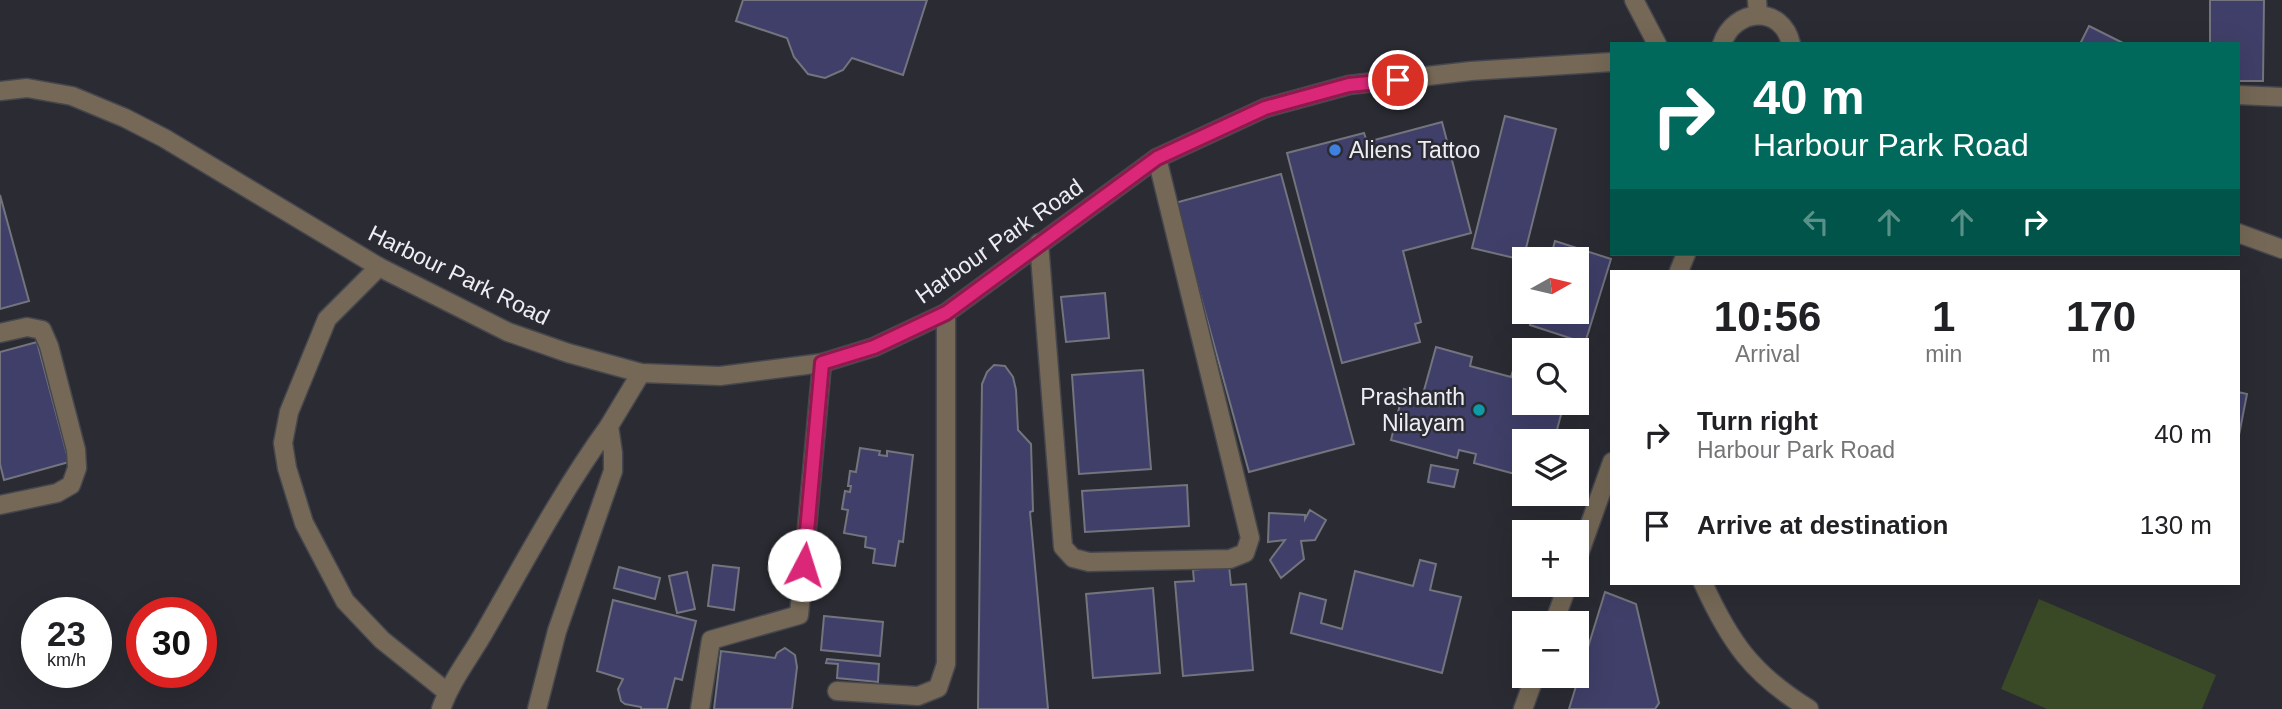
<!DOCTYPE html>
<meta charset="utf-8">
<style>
:root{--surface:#fff;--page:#f2f2f2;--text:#202124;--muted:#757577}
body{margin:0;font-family:Arial,sans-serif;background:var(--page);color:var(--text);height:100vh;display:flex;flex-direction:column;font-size:26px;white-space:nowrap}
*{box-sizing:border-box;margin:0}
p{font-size:23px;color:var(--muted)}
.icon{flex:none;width:38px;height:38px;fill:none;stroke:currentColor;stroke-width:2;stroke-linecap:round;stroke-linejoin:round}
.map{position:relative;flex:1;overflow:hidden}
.panel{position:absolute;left:1610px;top:270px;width:630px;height:315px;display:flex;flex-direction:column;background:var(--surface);border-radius:0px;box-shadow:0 7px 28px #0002}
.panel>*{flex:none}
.hud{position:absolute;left:1610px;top:42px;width:630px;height:214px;border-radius:0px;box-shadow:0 7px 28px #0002;background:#00695c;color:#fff;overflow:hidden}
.needle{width:46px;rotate:82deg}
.controls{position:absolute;left:1512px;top:247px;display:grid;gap:14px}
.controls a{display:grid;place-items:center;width:77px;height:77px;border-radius:0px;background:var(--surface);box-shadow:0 7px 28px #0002;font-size:35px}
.speed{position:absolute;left:21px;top:597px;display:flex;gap:14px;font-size:35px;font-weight:700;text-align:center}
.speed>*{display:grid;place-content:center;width:91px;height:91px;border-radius:50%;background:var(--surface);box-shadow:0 7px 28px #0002;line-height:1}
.speed small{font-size:18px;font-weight:400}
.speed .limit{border:10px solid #d22;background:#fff;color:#111}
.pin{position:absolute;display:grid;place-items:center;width:60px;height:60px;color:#fff;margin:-30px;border:4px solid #fff;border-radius:50%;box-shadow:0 2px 7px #0007}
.me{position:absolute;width:77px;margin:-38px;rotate:5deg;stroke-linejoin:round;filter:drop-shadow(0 0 5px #0008)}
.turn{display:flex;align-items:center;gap:24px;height:147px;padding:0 28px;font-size:32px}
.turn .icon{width:91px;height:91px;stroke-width:2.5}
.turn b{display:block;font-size:49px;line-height:60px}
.lanes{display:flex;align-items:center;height:66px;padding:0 28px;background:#0003;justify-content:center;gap:35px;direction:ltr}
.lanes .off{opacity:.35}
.eta{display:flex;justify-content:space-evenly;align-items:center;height:119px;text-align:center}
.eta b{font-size:42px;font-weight:700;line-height:49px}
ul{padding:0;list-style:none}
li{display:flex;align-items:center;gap:21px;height:91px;padding:0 28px}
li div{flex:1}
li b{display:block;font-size:26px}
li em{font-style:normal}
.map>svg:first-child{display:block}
.green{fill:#3a4926}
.building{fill:#3f3f69;stroke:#73747d;stroke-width:2}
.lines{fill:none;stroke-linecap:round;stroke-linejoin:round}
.service-casing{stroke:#46474e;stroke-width:21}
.minor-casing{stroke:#46474e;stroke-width:21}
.tertiary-casing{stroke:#46474e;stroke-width:21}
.service{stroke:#756856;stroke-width:18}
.minor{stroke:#756856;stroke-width:18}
.tertiary{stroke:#756856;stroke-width:18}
.route-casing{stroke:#8e194d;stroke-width:18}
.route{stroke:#db2777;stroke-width:12}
.shop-dot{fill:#3f7fe0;stroke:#2b2c33;stroke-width:2.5}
.culture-dot{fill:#0f9aa8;stroke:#2b2c33;stroke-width:2.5}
.labels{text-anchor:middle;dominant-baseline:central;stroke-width:5;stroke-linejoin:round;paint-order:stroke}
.poi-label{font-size:23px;fill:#ededf3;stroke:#2b2c33;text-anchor:start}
.street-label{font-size:23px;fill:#ededf3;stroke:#2b2c33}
</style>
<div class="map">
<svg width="2282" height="709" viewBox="0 0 2282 709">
<rect width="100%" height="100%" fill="#2b2c33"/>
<path class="green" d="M 2039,599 L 2216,675 L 2202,709 L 2047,709 L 2001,689 Z"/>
<path class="building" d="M 743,0 L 927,0 L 903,75 L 852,58 L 843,70 L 825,78 L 808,74 L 794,57 L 787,38 L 736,21 Z
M 2210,0 L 2264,0 L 2263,81 L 2238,81 L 2238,44 L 2210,44 Z
M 2089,26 L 2125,44 L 2080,44 Z
M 1505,116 L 1556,129 L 1523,260 L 1472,248 Z
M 1442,122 L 1471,233 L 1403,251 L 1421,322 L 1415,324 L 1420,342 L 1342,363 L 1287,153 L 1364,133 L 1367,142 Z
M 1281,174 L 1354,444 L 1249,472 L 1175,203 Z
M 0,195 L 29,301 L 0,309 Z
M 1555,241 L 1611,259 L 1585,343 L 1530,325 L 1534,312 L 1577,312 L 1577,259 L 1550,259 Z
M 1105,293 L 1109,338 L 1066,342 L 1061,297 Z
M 37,342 L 69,462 L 4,480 L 0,464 L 0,352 Z
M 1436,347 L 1472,357 L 1470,366 L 1511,377 L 1514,367 L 1524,370 L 1524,402 L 1557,402 L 1555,409 L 1562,411 L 1554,441 L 1524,441 L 1524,469 L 1517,467 L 1515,474 L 1474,463 L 1476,454 L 1459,450 L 1457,458 L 1391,440 L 1404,389 L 1423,394 Z
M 994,365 L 1005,366 L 1013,377 L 1016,390 L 1018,430 L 1031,444 L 1033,511 L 1030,512 L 1048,709 L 978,709 L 982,384 L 987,372 Z
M 1143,370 L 1151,469 L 1079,474 L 1072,375 Z
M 2238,392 L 2247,394 L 2238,440 Z
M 860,448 L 880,451 L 879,455 L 887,456 L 887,451 L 913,455 L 903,542 L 899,541 L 895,566 L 873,563 L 875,549 L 865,547 L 866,537 L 844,533 L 848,510 L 842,509 L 845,491 L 850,492 L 851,486 L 848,486 L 850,471 L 856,472 Z
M 1431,465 L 1458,470 L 1454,487 L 1428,482 Z
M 1187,485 L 1189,526 L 1085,532 L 1082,491 Z
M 1310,510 L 1326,520 L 1315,540 L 1301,541 L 1304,559 L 1281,578 L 1270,560 L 1285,540 L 1268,542 L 1269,513 L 1305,515 L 1305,519 Z
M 1420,560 L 1436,564 L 1430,590 L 1461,597 L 1442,673 L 1291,633 L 1300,593 L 1326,600 L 1321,623 L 1342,629 L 1355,571 L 1413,586 Z
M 713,565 L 739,568 L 734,610 L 708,606 Z
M 1229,566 L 1231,585 L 1246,584 L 1253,670 L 1183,676 L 1175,582 L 1194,581 L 1193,570 Z
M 619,567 L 660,578 L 655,599 L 614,588 Z
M 687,572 L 695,609 L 677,613 L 669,576 Z
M 1153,588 L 1160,673 L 1093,678 L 1086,594 Z
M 1605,592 L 1636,604 L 1659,703 L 1655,709 L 1569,709 Z
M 613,600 L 696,621 L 682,680 L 675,678 L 667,709 L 641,709 L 641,707 L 625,704 L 621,701 L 618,689 L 623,679 L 597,671 Z
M 824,616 L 883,622 L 880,656 L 821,650 Z
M 785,648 L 795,655 L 797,667 L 792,709 L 714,709 L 721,651 L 775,658 L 777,653 Z
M 827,659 L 879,664 L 878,682 L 837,678 L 838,664 L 826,663 Z"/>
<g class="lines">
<defs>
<path id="service" d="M 2238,95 L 2282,97
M 1039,243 L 1063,547 L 1073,558 L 1089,562 L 1230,559 L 1245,553 L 1250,538 L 1157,158
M 379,267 L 327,319 L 289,412 L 283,443 L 287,468 L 304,523 L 345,601 L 382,640 L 447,692
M 0,333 L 27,327 L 42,330 L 49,346 L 76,450 L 77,468 L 71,485 L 57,493 L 0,505
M 1703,583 C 1730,642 1752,674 1809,709
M 441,709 C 451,680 471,656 486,629 C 525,561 562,491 609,426
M 537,709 L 557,631 L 613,471 L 613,453 L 609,426 L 641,373"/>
<path id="minor" d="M 1634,0 L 1657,44
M 1757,0 L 1758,15
M 1679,271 L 1686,254
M 1577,560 L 1612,462
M 1554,623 L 1568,584
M 837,691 L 918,696 L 938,688 L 946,664 L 946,313
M 700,709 L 711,640 L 799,615 L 822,363
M 1523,709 L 1535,676"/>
<path id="tertiary" d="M 1722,44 C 1734,8 1782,4 1791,44
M 0,91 L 27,88 L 72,96 L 125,118 L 164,138 L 379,267 L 508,332 L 568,353 L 641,373 L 720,376 L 822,363 L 874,347 L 946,313 L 1157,158 L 1265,108 L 1349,85 L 1471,71 L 1612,62
M 2238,233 L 2282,249"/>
</defs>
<use href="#service" class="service-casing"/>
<use href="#minor" class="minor-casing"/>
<use href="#tertiary" class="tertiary-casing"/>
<use href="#service" class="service"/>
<use href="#minor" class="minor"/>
<use href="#tertiary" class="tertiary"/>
</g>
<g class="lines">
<defs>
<path id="route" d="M 804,565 L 822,363 L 874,347 L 946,313 L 1157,158 L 1265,108 L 1349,85 L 1398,80"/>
</defs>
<use href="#route" class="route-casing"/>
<use href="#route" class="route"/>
</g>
<circle class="shop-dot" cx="1335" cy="150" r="7"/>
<circle class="culture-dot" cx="1479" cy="410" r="7"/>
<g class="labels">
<g class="poi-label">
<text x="1349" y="150">Aliens Tattoo</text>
<text x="1465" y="397" text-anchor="end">Prashanth<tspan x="1465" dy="26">Nilayam</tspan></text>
</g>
<g class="street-label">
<text transform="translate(999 241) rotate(-35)">Harbour Park Road</text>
<text transform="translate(459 275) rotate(26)">Harbour Park Road</text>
</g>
</g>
</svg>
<div class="controls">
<a><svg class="needle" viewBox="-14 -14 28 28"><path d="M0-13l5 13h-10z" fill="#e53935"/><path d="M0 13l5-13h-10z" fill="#757577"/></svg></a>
<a><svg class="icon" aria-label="search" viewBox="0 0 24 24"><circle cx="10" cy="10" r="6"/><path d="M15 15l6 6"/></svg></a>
<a><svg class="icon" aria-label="layers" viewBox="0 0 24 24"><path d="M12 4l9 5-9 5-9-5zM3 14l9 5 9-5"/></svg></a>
<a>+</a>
<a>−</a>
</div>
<div class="speed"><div>23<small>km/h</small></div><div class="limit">30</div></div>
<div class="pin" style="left:1398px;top:80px;background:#d93025"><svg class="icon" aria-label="arrive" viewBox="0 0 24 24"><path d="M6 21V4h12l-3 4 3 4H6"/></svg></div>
<svg class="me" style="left:804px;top:565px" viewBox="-20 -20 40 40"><circle r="19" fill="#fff"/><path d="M0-13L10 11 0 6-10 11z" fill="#db2777"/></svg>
<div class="hud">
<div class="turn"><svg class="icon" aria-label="right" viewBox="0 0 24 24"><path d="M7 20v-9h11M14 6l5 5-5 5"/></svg><div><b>40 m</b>Harbour Park Road</div></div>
<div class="lanes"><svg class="icon off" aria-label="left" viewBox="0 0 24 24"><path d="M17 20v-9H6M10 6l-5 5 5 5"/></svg><svg class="icon off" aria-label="ahead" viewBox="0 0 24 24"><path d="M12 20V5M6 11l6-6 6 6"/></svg><svg class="icon off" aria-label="ahead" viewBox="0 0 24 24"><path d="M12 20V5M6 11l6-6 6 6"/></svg><svg class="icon" aria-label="right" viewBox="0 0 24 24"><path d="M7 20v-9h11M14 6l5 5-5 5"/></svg></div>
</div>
<section class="panel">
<div class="eta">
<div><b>10:56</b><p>Arrival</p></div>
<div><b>1</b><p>min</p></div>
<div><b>170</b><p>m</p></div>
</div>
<ul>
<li><svg class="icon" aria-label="right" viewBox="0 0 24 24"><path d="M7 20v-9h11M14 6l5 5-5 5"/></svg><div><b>Turn right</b><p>Harbour Park Road</p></div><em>40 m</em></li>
<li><svg class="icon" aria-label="arrive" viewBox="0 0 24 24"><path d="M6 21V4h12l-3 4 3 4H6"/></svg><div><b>Arrive at destination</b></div><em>130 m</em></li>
</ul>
</section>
</div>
